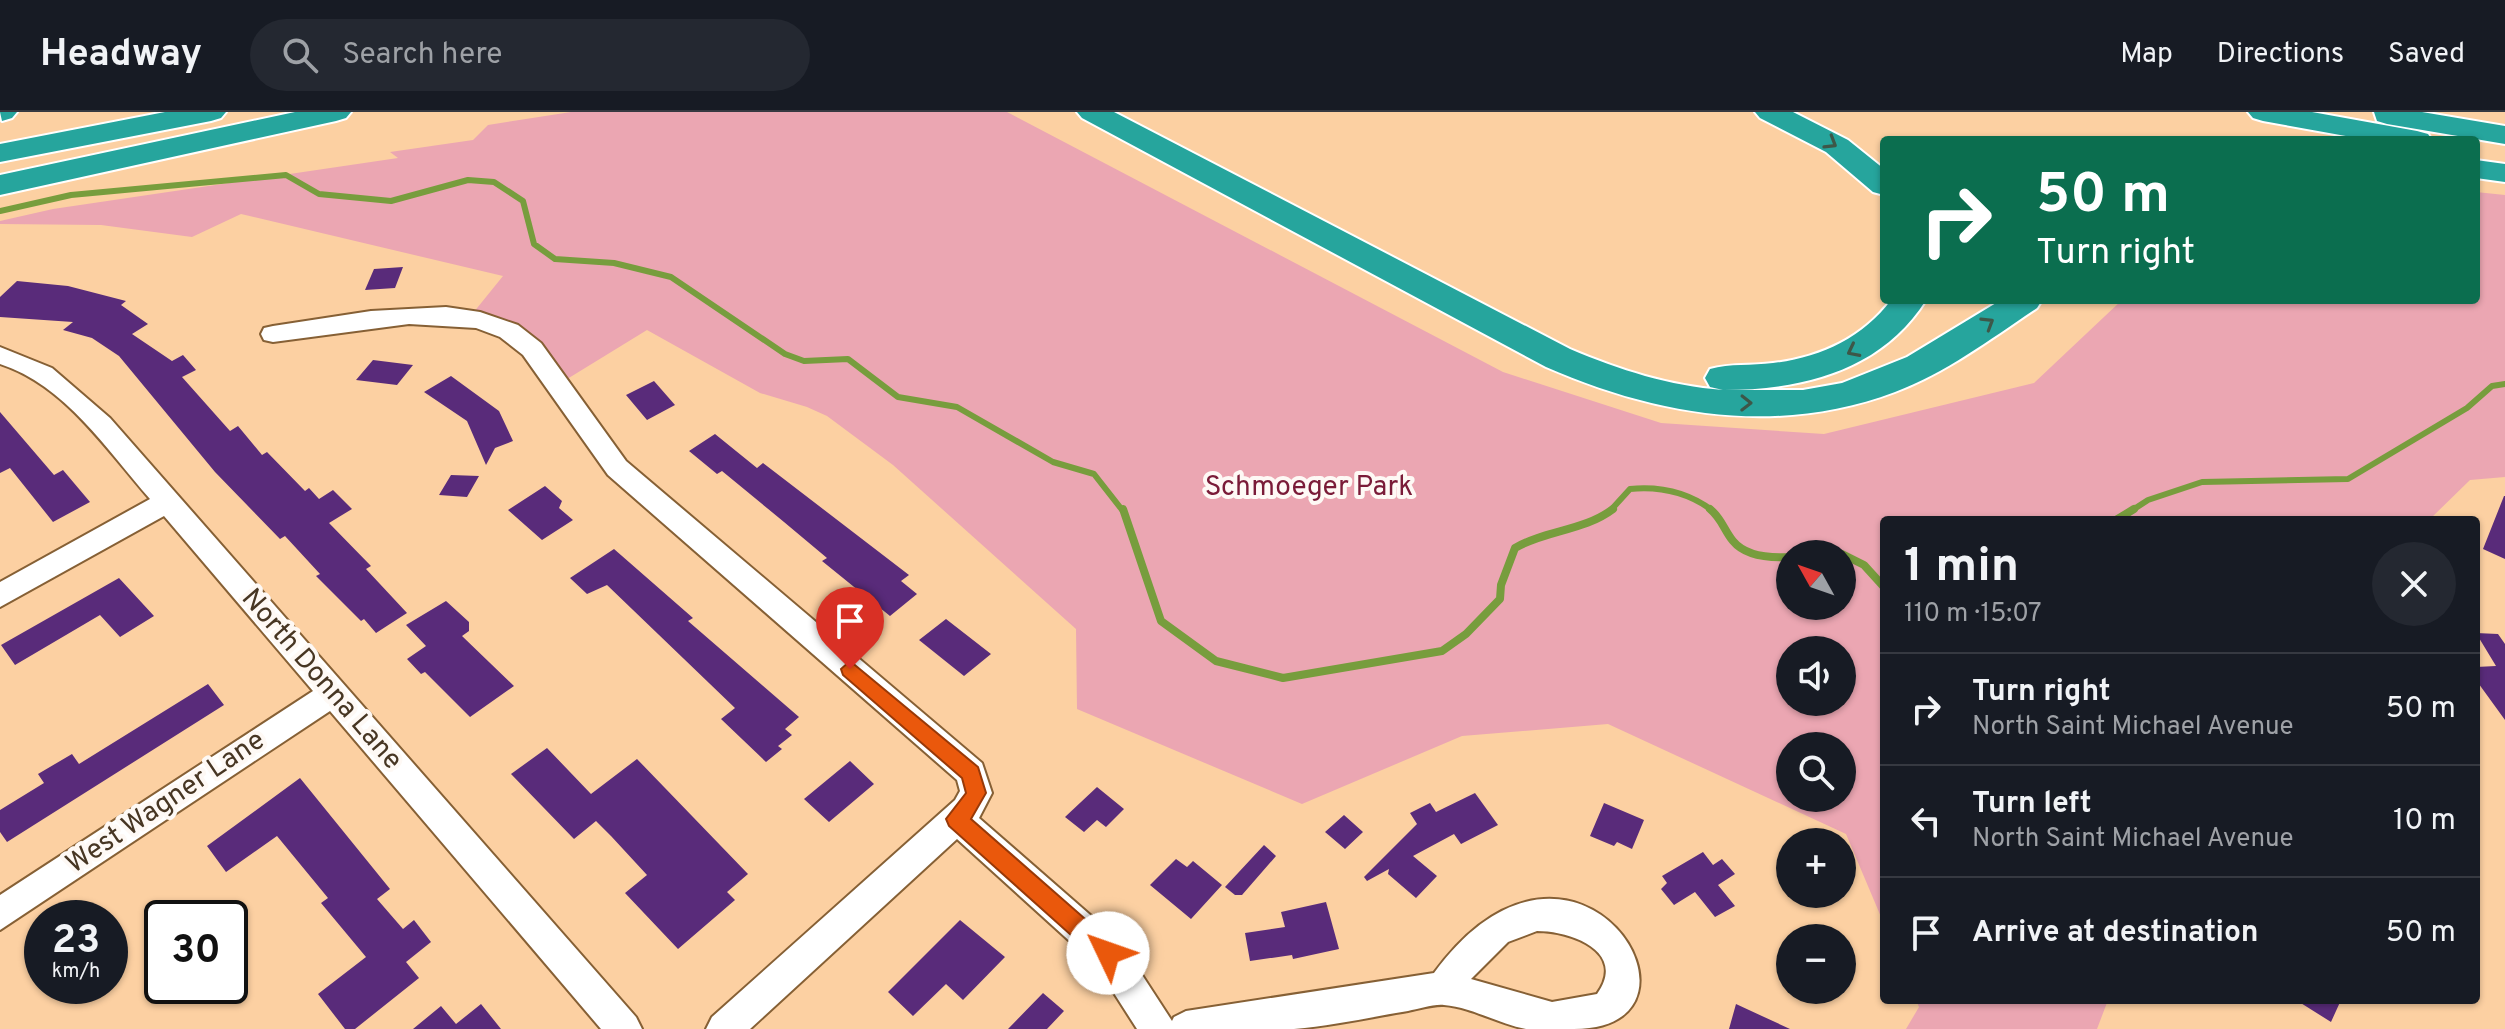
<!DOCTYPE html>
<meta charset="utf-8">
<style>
:root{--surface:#171b24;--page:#242831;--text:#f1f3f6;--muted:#9ea1a6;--line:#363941}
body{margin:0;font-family:Overpass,sans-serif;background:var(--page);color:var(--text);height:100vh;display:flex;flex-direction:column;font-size:30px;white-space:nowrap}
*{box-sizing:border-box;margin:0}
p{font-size:26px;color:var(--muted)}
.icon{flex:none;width:44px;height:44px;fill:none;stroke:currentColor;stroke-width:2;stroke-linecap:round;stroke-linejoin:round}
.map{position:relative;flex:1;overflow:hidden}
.sheet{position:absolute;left:1880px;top:404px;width:600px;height:488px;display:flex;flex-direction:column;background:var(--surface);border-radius:8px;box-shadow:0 2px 6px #0004}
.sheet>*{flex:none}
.banner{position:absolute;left:1880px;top:24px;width:600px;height:168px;border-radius:8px;box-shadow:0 2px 6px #0004;background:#0b6e4f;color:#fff;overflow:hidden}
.needle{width:52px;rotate:310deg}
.fabs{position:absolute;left:1776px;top:428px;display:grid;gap:16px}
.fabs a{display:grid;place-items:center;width:80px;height:80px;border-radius:50%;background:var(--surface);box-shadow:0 2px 6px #0004;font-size:40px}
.speed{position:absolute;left:24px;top:788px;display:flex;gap:16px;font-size:40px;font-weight:700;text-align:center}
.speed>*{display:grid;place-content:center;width:104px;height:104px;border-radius:50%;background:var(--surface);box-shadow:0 2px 6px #0004;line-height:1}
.speed small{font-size:20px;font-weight:400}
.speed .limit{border:4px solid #111;border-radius:12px;background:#fff;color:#111}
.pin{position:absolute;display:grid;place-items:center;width:68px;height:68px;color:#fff;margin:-82px -34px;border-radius:50% 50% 50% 0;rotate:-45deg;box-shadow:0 0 8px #0007}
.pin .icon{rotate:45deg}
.me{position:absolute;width:88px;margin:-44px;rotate:312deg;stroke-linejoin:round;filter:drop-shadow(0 0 6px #0008)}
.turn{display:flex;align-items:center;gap:28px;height:168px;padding:0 24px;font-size:36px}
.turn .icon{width:104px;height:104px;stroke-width:2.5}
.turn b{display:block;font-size:56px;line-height:68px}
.round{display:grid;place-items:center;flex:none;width:84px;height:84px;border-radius:42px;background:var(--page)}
.summary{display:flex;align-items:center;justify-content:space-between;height:136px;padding:0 24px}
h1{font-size:48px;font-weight:700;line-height:60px}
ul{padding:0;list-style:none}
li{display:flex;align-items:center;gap:24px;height:112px;padding:0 24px;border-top:2px solid var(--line)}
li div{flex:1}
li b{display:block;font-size:30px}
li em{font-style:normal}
header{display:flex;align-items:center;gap:48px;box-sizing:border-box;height:112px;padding:0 40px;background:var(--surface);border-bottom:2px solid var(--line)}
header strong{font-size:38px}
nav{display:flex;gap:44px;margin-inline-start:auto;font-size:28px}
.search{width:560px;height:72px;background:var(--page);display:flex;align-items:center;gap:20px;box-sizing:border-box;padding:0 28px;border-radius:44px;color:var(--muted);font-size:30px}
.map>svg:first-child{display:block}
.green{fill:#eba6b2;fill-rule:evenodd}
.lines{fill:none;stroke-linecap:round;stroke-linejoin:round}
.stream-far1{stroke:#779d3d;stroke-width:6}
.stream{stroke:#779d3d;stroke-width:8}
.building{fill:#592b7a}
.minor-casing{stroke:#866035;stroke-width:4}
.highway-casing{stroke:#fff;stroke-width:4}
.minor{fill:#fff;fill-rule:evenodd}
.highway{fill:#26a59d;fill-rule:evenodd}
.oneway{stroke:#3d5748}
.route{fill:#ea580c;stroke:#983908;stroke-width:2}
.labels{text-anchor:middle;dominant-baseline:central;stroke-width:8;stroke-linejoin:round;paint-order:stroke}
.park-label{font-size:28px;fill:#7a1b38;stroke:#fef9f5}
.street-label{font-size:28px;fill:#473623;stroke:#fef9f5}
</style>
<header>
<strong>Headway</strong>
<div class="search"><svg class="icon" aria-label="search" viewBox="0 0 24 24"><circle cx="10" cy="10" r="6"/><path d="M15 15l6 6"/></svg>Search here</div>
<nav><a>Map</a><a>Directions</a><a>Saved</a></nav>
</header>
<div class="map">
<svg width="2505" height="917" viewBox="0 0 2505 917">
<rect width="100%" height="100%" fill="#fcd0a2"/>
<path class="green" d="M 571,0 L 1007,0 L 1503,260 L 1661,311 L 1824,322 L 2034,271 L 2122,188 L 2476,188 L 2476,80 L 2505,83 L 2505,365 L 2470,368 L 2429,408 L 1884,408 L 1884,812 L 1846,722 L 1608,612 L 1462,624 L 1302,692 L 1077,597 L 1076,517 L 893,353 L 827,304 L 807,295 L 760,281 L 647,218 L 559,272 L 537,244 L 469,206 L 503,164 L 241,102 L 192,125 L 101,113 L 0,112 L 0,109 L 53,97 L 398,46 L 390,40 L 473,28 L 488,13 ZM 1790,442 L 1842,442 L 1842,494 L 1790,494 ZM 1790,538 L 1842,538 L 1842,590 L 1790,590 ZM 1790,634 L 1842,634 L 1842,686 L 1790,686 Z
M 1916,888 L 2108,888 L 2097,917 L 1906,917 L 1919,895 Z"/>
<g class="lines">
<path class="stream-far1" d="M 0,99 L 71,83 L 286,63 L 319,82 L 391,89 L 468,68 L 494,70 L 523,89 L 534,132 L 555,147 L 614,151 L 671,165 L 785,242 L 804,249 L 848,247 L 898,285 L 957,295 L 1053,350 L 1094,362 L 1123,399
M 1610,399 L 1630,377 C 1661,374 1688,380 1713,399
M 2131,399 L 2148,388 L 2202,370 L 2348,367 L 2467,296 L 2492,274 L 2505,272"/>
<path class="stream" d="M 1123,397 L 1161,509 L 1216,549 L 1283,566 L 1442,539 L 1466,522 L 1500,487 L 1501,473 L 1515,436 C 1546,418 1584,419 1613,397
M 1710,397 C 1722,407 1724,418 1733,429 C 1746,445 1772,446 1790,445
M 2116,408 L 2134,397
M 1818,442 L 1841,442
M 1842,442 L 1864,453 L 1884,475"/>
</g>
<path class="building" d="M 403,155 L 395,176 L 365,178 L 374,157 Z
M 17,169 L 68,174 L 126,189 L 121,193 L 148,212 L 132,222 L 172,249 L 183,243 L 196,258 L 182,265 L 230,319 L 238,314 L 262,343 L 267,340 L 305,379 L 309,376 L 319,387 L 333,378 L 352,397 L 329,411 L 371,454 L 366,457 L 407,501 L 376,521 L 364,507 L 361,509 L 316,464 L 320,462 L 285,424 L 280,427 L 215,360 L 119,244 L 92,226 L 63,218 L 73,210 L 0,205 L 0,185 Z
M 373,248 L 413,253 L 397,273 L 356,268 Z
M 451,264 L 499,299 L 513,329 L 495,336 L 486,353 L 467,309 L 424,280 Z
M 654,269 L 675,293 L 647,308 L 626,283 Z
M 0,300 L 54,363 L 63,358 L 90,390 L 53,410 L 10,356 L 0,361 Z
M 715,322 L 757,356 L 763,351 L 909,463 L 901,469 L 917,482 L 890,504 L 822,449 L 827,446 L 784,410 L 722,359 L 717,362 L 689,339 Z
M 451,363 L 479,364 L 467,385 L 439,383 Z
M 545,374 L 562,389 L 559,396 L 573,408 L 542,428 L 508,398 Z
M 2504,384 L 2505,384 L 2505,447 L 2483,437 Z
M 614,437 L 693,506 L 688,509 L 799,605 L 785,617 L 792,623 L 778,634 L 782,637 L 766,650 L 721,607 L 735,596 L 607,473 L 587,482 L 570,466 Z
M 119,466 L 154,504 L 120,525 L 100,503 L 15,553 L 1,533 Z
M 446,489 L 469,510 L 469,519 L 462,524 L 514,574 L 470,605 L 425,560 L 421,562 L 407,547 L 426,534 L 406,513 Z
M 946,507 L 991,542 L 964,564 L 919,528 Z
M 2476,521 L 2498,522 L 2505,532 L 2505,608 L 2476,568 L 2476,555 L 2496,554 Z
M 208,572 L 224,593 L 7,730 L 0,720 L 0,698 L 44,671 L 38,662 L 72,642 L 79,652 Z
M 547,636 L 591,682 L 637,647 L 748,762 L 727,780 L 735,788 L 678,837 L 625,781 L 647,763 L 611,724 L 596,709 L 574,727 L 511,662 Z
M 850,649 L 874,672 L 829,710 L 804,687 Z
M 300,666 L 390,777 L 377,787 L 403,817 L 414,808 L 431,830 L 406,850 L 419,866 L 355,917 L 345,917 L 318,882 L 366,845 L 321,791 L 328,786 L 277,724 L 226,760 L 207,734 Z
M 1097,675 L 1124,697 L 1106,715 L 1097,708 L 1084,720 L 1065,705 Z
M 1475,681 L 1498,713 L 1461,732 L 1454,722 L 1413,744 L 1437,764 L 1416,786 L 1388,762 L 1389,757 L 1367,769 L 1364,765 L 1417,712 L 1410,701 L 1430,691 L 1436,700 Z
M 1604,691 L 1644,708 L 1632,737 L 1617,730 L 1614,734 L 1590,724 Z
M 1344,703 L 1363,720 L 1345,737 L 1325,720 Z
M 1264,733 L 1276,744 L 1242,783 L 1235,783 L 1225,775 Z
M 1703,740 L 1713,753 L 1722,747 L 1735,762 L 1718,773 L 1735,794 L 1715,805 L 1695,780 L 1674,793 L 1661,777 L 1667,771 L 1662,764 Z
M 1176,747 L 1187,755 L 1193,749 L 1222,773 L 1191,807 L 1150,773 Z
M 1326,790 L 1339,837 L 1293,847 L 1292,843 L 1250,849 L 1245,821 L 1285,815 L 1281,800 Z
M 960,808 L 1005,845 L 963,888 L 946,872 L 913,904 L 888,880 Z
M 1043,881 L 1064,899 L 1047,917 L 1008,917 Z
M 2296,888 L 2341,888 L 2331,910 Z
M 481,892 L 501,917 L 413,917 L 441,894 L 456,912 Z
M 1736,892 L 1790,917 L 1729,917 Z"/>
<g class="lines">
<defs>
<path id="minor" d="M 446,195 L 480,200 L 518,213 L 541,231 L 626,349 L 982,651 L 992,681 L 979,706 L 1120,829 L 1172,909 L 1174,905 L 1186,899 L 1434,861 C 1577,666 1730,917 1574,917 C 1559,917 1541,917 1526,917 C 1499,912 1471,895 1444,893 C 1433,892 1419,897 1408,899 C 1371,905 1332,914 1294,917 C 1243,917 1189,917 1137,917 L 1096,853 L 957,727 L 750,917 L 706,917 L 712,905 L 955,688 L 960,679 L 957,668 L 608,363 L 523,243 L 500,225 L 476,216 L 409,212 L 273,230 L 264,228 L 261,222 L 264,216 L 273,214 L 371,199 ZM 1537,819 C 1570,819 1628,839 1597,882 L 1552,890 L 1471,867 L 1508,830 Z
M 0,235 L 52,256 L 110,306 L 636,905 L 642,917 L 601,917 L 330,599 L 0,818 L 0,783 L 313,579 L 164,404 L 0,495 L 0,470 L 150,387 C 107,338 65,273 0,252 Z"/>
<path id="highway" d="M 0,0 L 17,0 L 12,6 L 2,9 Z
M 165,0 L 226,0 L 221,6 L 211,9 L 0,50 L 0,32 Z
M 295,0 L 351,0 L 346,6 L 336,9 L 0,83 L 0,63 Z
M 1077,0 L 1114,0 L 1570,237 C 1620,258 1669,274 1723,278 L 1710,275 L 1705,266 L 1710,257 C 1730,251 1752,254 1773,251 C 1819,246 1863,226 1891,188 L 1926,188 C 1882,258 1803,278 1724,278 L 1803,278 L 1842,271 L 1907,245 L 2001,188 L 2042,188 L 2037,196 C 1992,226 1946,261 1895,280 C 1778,324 1658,304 1546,255 L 1082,6 Z
M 1755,0 L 1793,0 L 1848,28 L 1884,57 L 1884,83 L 1873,80 L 1826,40 L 1760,6 Z
M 2248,0 L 2312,0 L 2417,19 L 2428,22 L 2432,28 L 2368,28 L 2263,9 L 2253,6 Z
M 2374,0 L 2422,0 L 2505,14 L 2505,32 L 2387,12 L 2377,9 Z
M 2476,48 L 2505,52 L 2505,70 L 2476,66 Z"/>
</defs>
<use href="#minor" class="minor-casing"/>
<use href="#highway" class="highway-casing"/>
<use href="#minor" class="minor"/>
<use href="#highway" class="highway"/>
</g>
<defs><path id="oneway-chevron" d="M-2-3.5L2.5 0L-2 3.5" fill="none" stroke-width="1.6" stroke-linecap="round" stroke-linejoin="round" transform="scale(2)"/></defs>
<g class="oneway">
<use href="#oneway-chevron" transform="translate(1831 31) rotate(31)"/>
<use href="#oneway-chevron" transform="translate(1988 211) rotate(-32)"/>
<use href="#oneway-chevron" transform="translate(1853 239) rotate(153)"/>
<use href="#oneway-chevron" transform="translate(1746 291) rotate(1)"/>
</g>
<path class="route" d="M 850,549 L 978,655 L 986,681 L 971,707 L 1116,834 L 1119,841 L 1116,849 L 1108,852 L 1100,849 L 949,714 L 946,707 L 966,681 L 962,666 L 843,563 L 841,557 Z"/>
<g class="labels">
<g class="park-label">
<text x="1309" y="376">Schmoeger Park</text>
</g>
<g class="street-label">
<text transform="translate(321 568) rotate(49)">North Donna Lane</text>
<text transform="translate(166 691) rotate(-34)">West Wagner Lane</text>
</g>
</g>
</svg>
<div class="fabs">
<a><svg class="needle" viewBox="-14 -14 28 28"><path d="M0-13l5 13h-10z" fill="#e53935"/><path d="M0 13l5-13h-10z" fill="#9ea1a6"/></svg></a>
<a><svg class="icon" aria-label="sound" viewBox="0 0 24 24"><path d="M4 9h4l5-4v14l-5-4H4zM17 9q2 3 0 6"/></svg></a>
<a><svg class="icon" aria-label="search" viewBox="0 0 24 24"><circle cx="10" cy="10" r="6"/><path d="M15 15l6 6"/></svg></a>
<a>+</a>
<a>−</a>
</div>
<div class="speed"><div>23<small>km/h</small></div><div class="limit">30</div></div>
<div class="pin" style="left:850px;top:557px;background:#d93025"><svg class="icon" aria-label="arrive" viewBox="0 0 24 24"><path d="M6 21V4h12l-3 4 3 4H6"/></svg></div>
<svg class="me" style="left:1108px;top:841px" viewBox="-20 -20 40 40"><circle r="19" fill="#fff"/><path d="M0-13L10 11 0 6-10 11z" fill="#ea580c"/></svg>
<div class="banner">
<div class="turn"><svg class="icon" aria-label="right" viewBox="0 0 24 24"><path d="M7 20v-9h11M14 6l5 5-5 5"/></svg><div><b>50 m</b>Turn right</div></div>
</div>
<section class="sheet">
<div class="summary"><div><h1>1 min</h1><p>110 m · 15:07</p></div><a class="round"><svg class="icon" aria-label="close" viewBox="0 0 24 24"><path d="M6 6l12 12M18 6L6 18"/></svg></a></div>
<ul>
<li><svg class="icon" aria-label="right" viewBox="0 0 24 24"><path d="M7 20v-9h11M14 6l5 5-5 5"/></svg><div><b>Turn right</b><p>North Saint Michael Avenue</p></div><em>50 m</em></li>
<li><svg class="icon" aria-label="left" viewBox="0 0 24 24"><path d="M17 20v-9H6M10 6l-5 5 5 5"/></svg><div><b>Turn left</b><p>North Saint Michael Avenue</p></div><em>10 m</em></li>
<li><svg class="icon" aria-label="arrive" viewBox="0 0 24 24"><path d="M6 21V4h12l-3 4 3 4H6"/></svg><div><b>Arrive at destination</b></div><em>50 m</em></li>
</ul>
</section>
</div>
